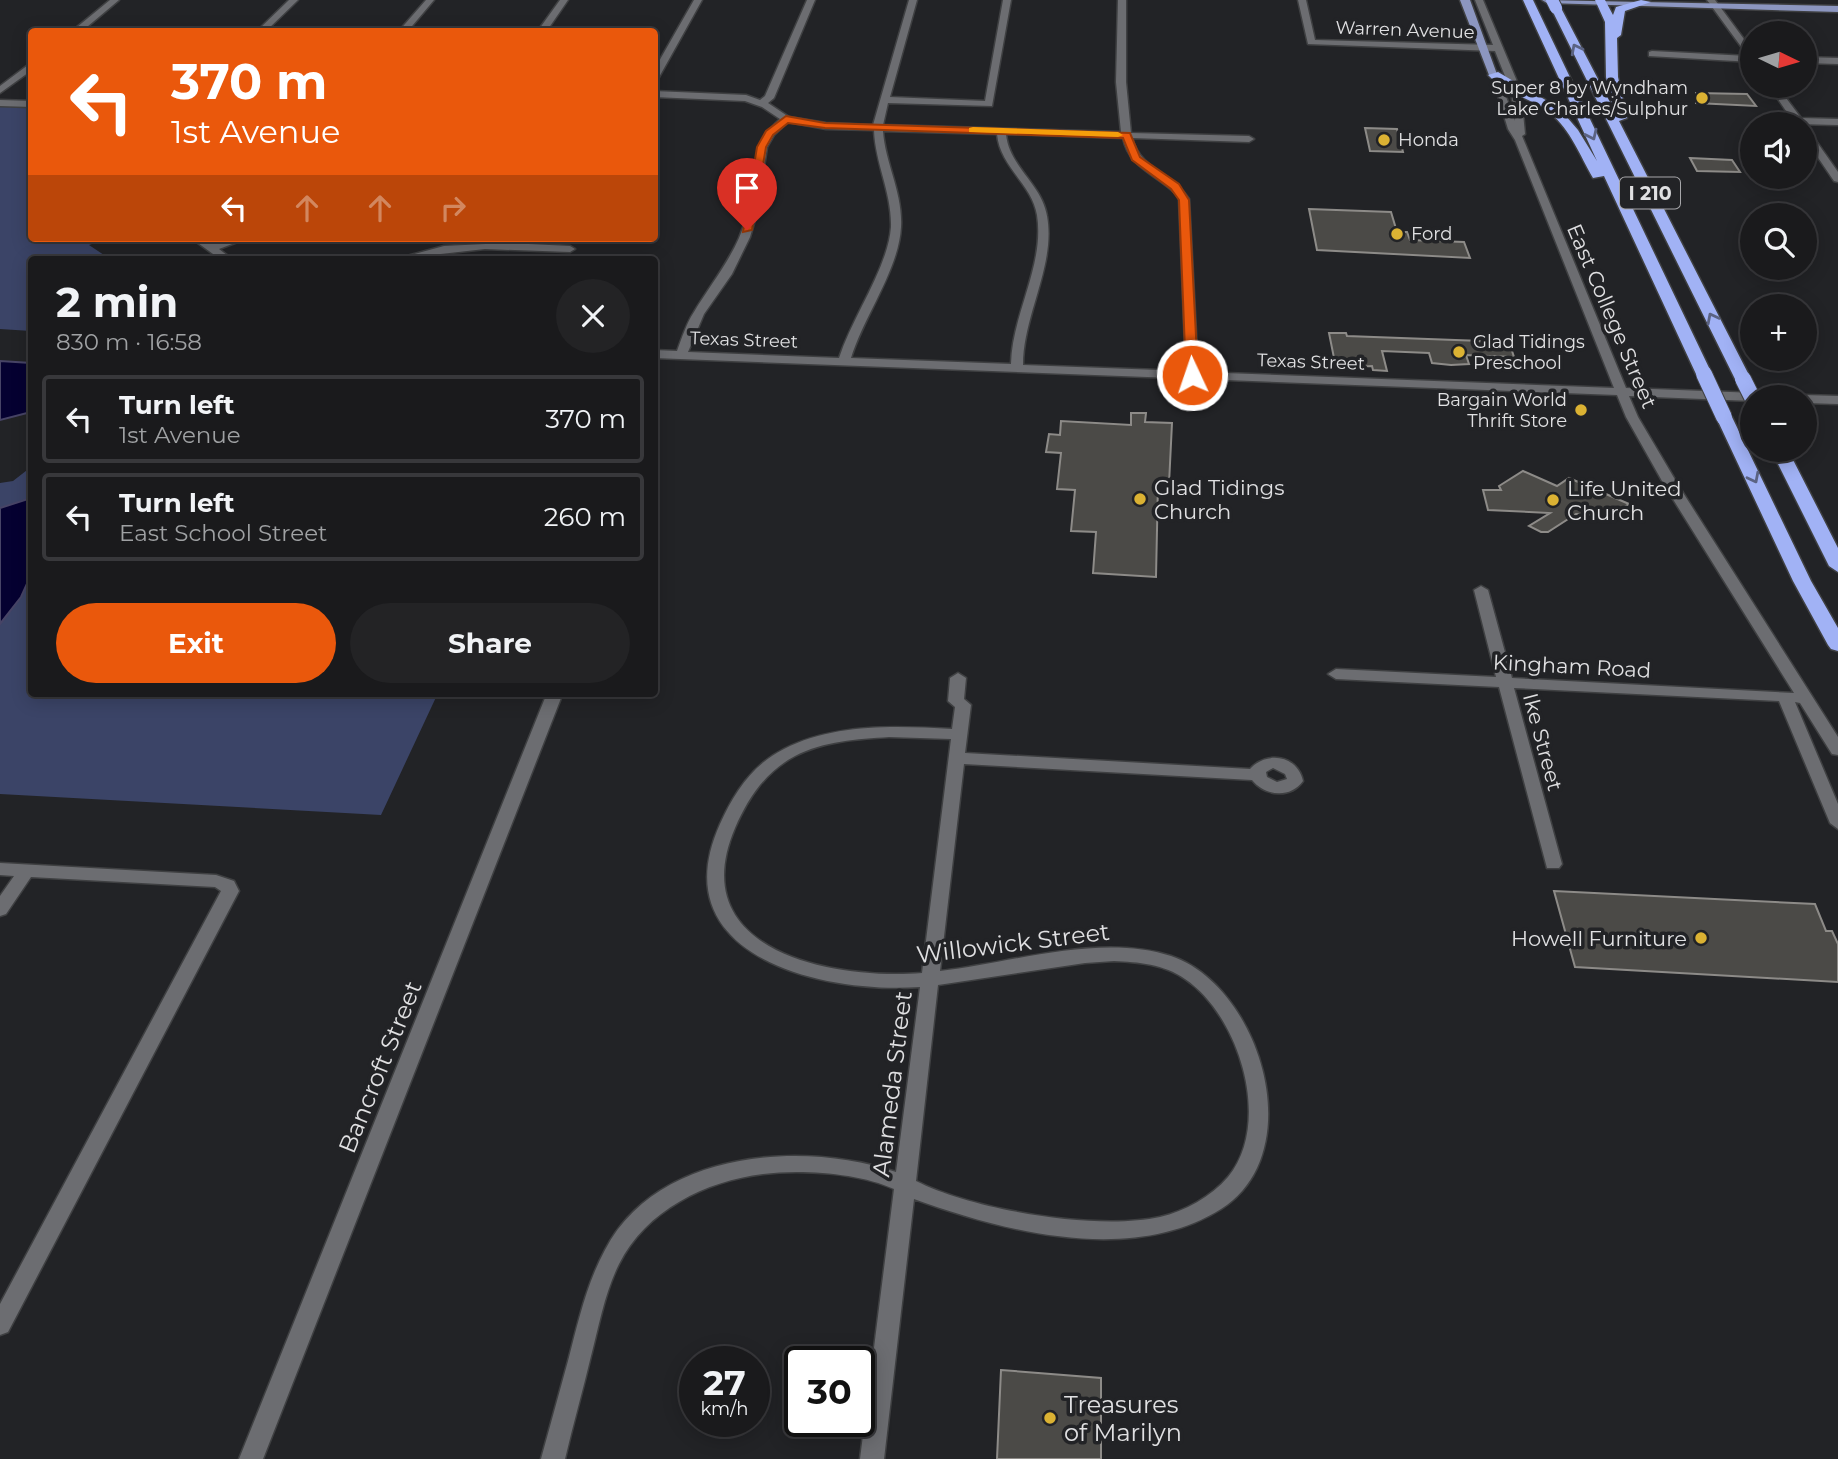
<!DOCTYPE html>
<meta charset="utf-8">
<style>
:root{--surface:#1a1a1c;--page:#232325;--text:#f1f3f6;--muted:#9fa1a3;--line:#38383b;--accent:#ea580c}
body{margin:0;font-family:Montserrat,sans-serif;background:var(--page);color:var(--text);height:100vh;display:flex;flex-direction:column;font-size:26px;white-space:nowrap}
*{box-sizing:border-box;margin:0}
p{font-size:23px;color:var(--muted)}
.icon{flex:none;width:38px;height:38px;fill:none;stroke:currentColor;stroke-width:2;stroke-linecap:round;stroke-linejoin:round}
.map{position:relative;flex:1;overflow:hidden}
.sheet{position:absolute;left:28px;top:256px;width:630px;height:441px;display:flex;flex-direction:column;background:var(--surface);border-radius:7px;box-shadow:0 4px 18px #0003,0 0 0 2px var(--line)}
.sheet>*{flex:none}
.guide{position:absolute;left:28px;top:28px;width:630px;height:214px;border-radius:7px;box-shadow:0 4px 18px #0003,0 0 0 2px var(--line);background:#ea580c;color:#fff;overflow:hidden}
.needle{width:46px;rotate:95deg}
.controls{position:absolute;left:1740px;top:21px;display:grid;gap:14px}
.controls a{display:grid;place-items:center;width:77px;height:77px;border-radius:50%;background:var(--surface);box-shadow:0 4px 18px #0003,0 0 0 2px var(--line);font-size:35px}
.speed{position:absolute;left:679px;top:1346px;display:flex;gap:14px;font-size:35px;font-weight:700;text-align:center}
.speed>*{display:grid;place-content:center;width:91px;height:91px;border-radius:50%;background:var(--surface);box-shadow:0 4px 18px #0003,0 0 0 2px var(--line);line-height:1}
.speed small{font-size:18px;font-weight:400}
.speed .limit{border:4px solid #111;border-radius:10px;background:#fff;color:#111}
.pin{position:absolute;display:grid;place-items:center;width:60px;height:60px;color:#fff;margin:-72px -30px;border-radius:50% 50% 50% 0;rotate:-45deg;box-shadow:0 0 7px #0007}
.pin .icon{rotate:45deg}
.me{position:absolute;width:77px;margin:-38px;rotate:357deg;stroke-linejoin:round;filter:drop-shadow(0 0 5px #0008)}
.turn{display:flex;align-items:center;gap:24px;height:147px;padding:0 28px;font-size:32px}
.turn .icon{width:91px;height:91px;stroke-width:2.5}
.turn b{display:block;font-size:49px;line-height:60px}
.lanes{display:flex;align-items:center;height:66px;padding:0 28px;background:#0003;justify-content:center;gap:35px;direction:ltr}
.lanes .off{opacity:.35}
.round{display:grid;place-items:center;flex:none;width:74px;height:74px;border-radius:37px;background:var(--page)}
.summary{display:flex;align-items:center;justify-content:space-between;height:119px;padding:0 28px}
h1{font-size:42px;font-weight:700;line-height:52px}
.action{display:flex;gap:14px;margin-top:auto;padding:14px 28px}
.action a{flex:1;height:80px;border-radius:42px;background:var(--accent);color:#fff;font-size:28px;font-weight:700;line-height:80px;text-align:center}
.action a+a{background:var(--page);color:var(--text)}
ul{padding:0;list-style:none}
li{display:flex;align-items:center;gap:21px;height:88px;margin:0 14px 10px;padding:0 14px;border:4px solid var(--line);border-radius:7px}
li div{flex:1}
li b{display:block;font-size:26px}
li em{font-style:normal}
.map>svg:first-child{display:block}
.green{fill:#3b4467}
.water{fill:#050131;stroke:#474466;stroke-width:2}
.building{fill:#4b4a47;stroke:#8d8b88;stroke-width:2}
.lines{fill:none;stroke-linecap:round;stroke-linejoin:round}
.minor-casing{stroke:#3f4042;stroke-width:3}
.major-casing{stroke:#3f4042;stroke-width:3}
.highway-casing{stroke:#3f4042;stroke-width:3}
.minor{fill:#6c6d71;fill-rule:evenodd}
.major{fill:#8c96c0;fill-rule:evenodd}
.highway{fill:#a1b2f5;fill-rule:evenodd}
.highway-bridge-far1-casing{stroke:#3f4042;stroke-width:14;stroke-linecap:butt}
.highway-bridge-casing{stroke:#3f4042;stroke-width:18;stroke-linecap:butt}
.highway-bridge-far1{stroke:#a1b2f5;stroke-width:12}
.highway-bridge{stroke:#a1b2f5;stroke-width:16}
.oneway{stroke:#5b6383}
.route{fill:#ea580c;stroke:#983908;stroke-width:2}
.slow{fill:#f59e0b}
.poi-dot{fill:#dbb233;stroke:#222326;stroke-width:2.5}
.labels{text-anchor:middle;dominant-baseline:central;stroke-width:7;stroke-linejoin:round;paint-order:stroke}
.far-street-label{font-size:18px;fill:#e0e0e2;stroke:#222326}
.far-poi-label{font-size:18px;fill:#e0e0e2;stroke:#222326;text-anchor:start}
.shield{fill:#222326;stroke:#a7a7aa;stroke-width:2}
.shield-label{font-size:19px;font-weight:bold;fill:#e0e0e2}
.street-label{font-size:21px;fill:#e0e0e2;stroke:#222326}
.poi-label{font-size:21px;fill:#e0e0e2;stroke:#222326;text-anchor:start}
.near-street-label{font-size:24px;fill:#e0e0e2;stroke:#222326}
.near-poi-label{font-size:24px;fill:#e0e0e2;stroke:#222326;text-anchor:start}
</style>
<div class="map">
<svg width="1838" height="1459" viewBox="0 0 1838 1459">
<rect width="100%" height="100%" fill="#222326"/>
<path class="green" d="M 0,104 L 31,105 L 32,238 L 110,238 L 89,245 L 110,259 L 32,259 L 31,331 L 0,329 Z
M 31,467 L 31,498 L 0,508 L 0,483 L 13,481 Z
M 31,575 L 32,693 L 438,693 L 381,815 L 0,794 L 0,624 L 21,597 Z"/>
<path class="water" d="M 0,361 L 31,363 L 31,412 L 0,420 Z
M 31,498 L 31,575 L 21,597 L 0,624 L 0,508 Z"/>
<path class="building" d="M 1696,93 L 1747,94 L 1756,106 L 1696,103 Z
M 1365,128 L 1397,129 L 1403,152 L 1370,151 Z
M 1690,158 L 1732,160 L 1740,172 L 1697,171 Z
M 1309,209 L 1391,212 L 1397,232 L 1407,232 L 1410,240 L 1464,242 L 1470,258 L 1317,250 Z
M 1329,333 L 1346,333 L 1347,336 L 1509,342 L 1514,357 L 1466,355 L 1469,364 L 1451,365 L 1432,363 L 1429,353 L 1382,351 L 1387,371 L 1373,370 L 1372,366 L 1336,368 Z
M 1131,413 L 1146,413 L 1145,422 L 1172,423 L 1169,484 L 1158,483 L 1156,577 L 1093,573 L 1096,532 L 1071,531 L 1075,490 L 1057,489 L 1061,453 L 1046,452 L 1049,434 L 1060,435 L 1061,421 L 1131,425 Z
M 1523,471 L 1557,486 L 1569,478 L 1629,504 L 1616,512 L 1617,516 L 1576,514 L 1548,532 L 1541,532 L 1529,526 L 1550,513 L 1488,510 L 1483,490 L 1501,490 L 1499,486 Z
M 1554,891 L 1815,904 L 1826,931 L 1832,931 L 1838,944 L 1838,982 L 1575,967 Z
M 1001,1370 L 1101,1378 L 1101,1459 L 997,1459 Z"/>
<g class="lines">
<defs>
<path id="minor" d="M 110,0 L 119,0 L 81,32 L 71,32 Z
M 289,0 L 298,0 L 265,32 L 256,32 Z
M 426,0 L 434,0 L 407,32 L 398,32 Z
M 560,0 L 568,0 L 546,32 L 537,32 Z
M 694,0 L 702,0 L 658,79 L 654,82 L 654,70 Z
M 807,0 L 815,0 L 774,98 L 768,103 L 789,117 L 826,123 L 873,125 L 909,0 L 917,0 L 890,97 L 985,101 L 1003,0 L 1011,0 L 992,106 L 888,103 L 883,125 L 1121,132 L 1116,82 L 1118,0 L 1126,0 L 1126,82 L 1131,133 L 1249,136 L 1254,139 L 1249,142 L 1132,138 C 1140,169 1173,174 1189,199 L 1198,372 L 1614,388 L 1515,140 L 1508,129 L 1491,73 L 1498,75 L 1515,121 L 1511,91 L 1495,51 L 1308,44 L 1298,0 L 1306,0 L 1315,40 L 1493,45 L 1475,0 L 1483,0 L 1521,91 L 1525,134 L 1522,136 L 1626,388 L 1756,393 L 1762,397 L 1752,397 L 1752,401 L 1629,396 L 1638,417 L 1680,488 L 1838,737 L 1838,755 L 1832,754 L 1800,703 L 1795,702 L 1838,804 L 1838,829 L 1830,823 L 1779,701 L 1514,688 L 1562,864 L 1559,868 L 1547,868 L 1499,687 L 1336,679 L 1328,674 L 1336,669 L 1496,677 L 1474,590 L 1481,586 L 1488,590 L 1512,678 L 1794,693 L 1666,488 L 1626,417 L 1617,395 L 654,358 L 654,350 L 677,351 C 682,338 686,324 694,312 C 709,287 727,265 739,238 C 758,195 742,153 780,119 L 762,107 L 745,101 L 654,97 L 654,91 L 746,95 L 760,100 L 765,96 ZM 788,122 L 826,129 L 874,130 C 875,163 892,193 891,227 C 888,268 853,315 839,358 L 688,352 L 704,314 L 732,274 L 750,237 L 757,213 L 767,147 L 774,135 ZM 883,131 L 997,134 C 1000,167 1032,184 1037,215 C 1045,265 1012,314 1011,364 L 851,358 C 864,316 899,269 901,227 C 903,193 885,163 883,131 ZM 1006,134 L 1123,138 C 1129,168 1156,174 1176,194 L 1179,199 L 1186,371 L 1023,365 C 1023,315 1056,265 1047,216 C 1042,184 1009,167 1006,134 Z
M 1707,0 L 1715,0 L 1752,50 L 1752,62 L 1649,56 L 1649,52 L 1652,51 L 1748,56 Z
M 1804,57 L 1838,58 L 1838,64 L 1804,63 Z
M 32,62 L 32,70 L 0,93 L 0,86 Z
M 1769,86 L 1777,86 L 1801,118 L 1838,119 L 1838,125 L 1795,124 Z
M 0,100 L 32,101 L 32,107 L 0,106 Z
M 1804,127 L 1807,128 L 1838,172 L 1838,182 L 1834,181 L 1804,137 Z
M 191,238 L 203,238 L 212,244 L 232,238 L 248,238 L 219,249 L 232,259 L 220,259 Z
M 506,243 L 570,246 L 575,249 L 570,252 L 485,249 L 396,259 L 444,246 Z
M 1804,395 L 1838,396 L 1838,404 L 1804,403 L 1804,397 L 1799,397 Z
M 958,673 L 966,678 L 964,699 L 971,705 L 965,753 L 1250,769 C 1267,750 1298,756 1303,781 C 1290,799 1265,796 1252,780 L 964,764 L 940,971 C 1012,963 1100,933 1171,956 C 1260,986 1311,1152 1221,1209 C 1132,1265 1005,1232 914,1199 L 884,1459 L 860,1459 L 894,1189 C 859,1173 801,1169 763,1174 C 706,1181 646,1210 619,1264 C 605,1292 599,1325 591,1356 C 583,1390 573,1424 565,1459 L 541,1459 C 550,1426 559,1394 568,1361 C 578,1323 586,1285 605,1250 C 656,1151 802,1140 896,1172 L 920,987 C 824,994 660,957 720,824 C 734,793 752,765 784,749 C 835,723 897,726 952,729 L 955,707 L 948,701 L 950,678 ZM 889,737 L 951,739 L 922,973 C 834,980 682,952 735,828 C 748,798 765,772 795,756 C 824,741 857,739 889,737 ZM 1273,768 L 1285,774 L 1287,779 L 1277,782 L 1267,777 L 1266,772 ZM 1114,961 C 1138,962 1164,964 1185,979 C 1239,1015 1273,1123 1228,1177 C 1211,1197 1185,1211 1160,1217 C 1097,1231 973,1210 916,1181 L 938,985 L 1085,963 Z
M 547,693 L 563,693 L 263,1459 L 239,1459 Z
M 0,863 L 216,875 L 234,881 L 239,891 L 8,1332 L 0,1335 L 0,1304 L 221,891 L 215,887 L 31,877 L 6,914 L 0,916 L 0,896 L 14,876 L 0,875 Z"/>
<path id="major" d="M 1460,0 L 1470,0 L 1498,77 L 1489,75 Z
M 1542,0 L 1838,6 L 1838,12 L 1547,3 Z"/>
<path id="highway" d="M 1523,0 L 1533,0 L 1712,374 L 1710,377 L 1698,377 L 1696,374 L 1604,176 L 1593,178 C 1580,156 1571,130 1550,113 C 1531,98 1505,93 1488,75 L 1498,72 L 1559,108 L 1578,130 L 1597,161 Z
M 1595,0 L 1605,0 L 1613,15 L 1616,7 L 1641,0 L 1651,2 L 1625,11 L 1621,35 L 1617,38 L 1618,77 L 1627,118 L 1619,121 L 1751,379 L 1749,382 L 1743,384 L 1735,379 L 1551,8 L 1556,5 L 1561,8 L 1613,108 L 1606,77 L 1605,22 Z
M 1724,412 L 1732,417 L 1811,581 L 1838,628 L 1838,651 L 1831,649 L 1828,645 L 1793,581 L 1716,417 Z
M 1771,450 L 1788,450 L 1838,548 L 1838,572 L 1829,566 Z"/>
</defs>
<use href="#minor" class="minor-casing"/>
<use href="#major" class="major-casing"/>
<use href="#highway" class="highway-casing"/>
<use href="#minor" class="minor"/>
<use href="#major" class="major"/>
<use href="#highway" class="highway"/>
<defs>
<path id="highway-bridge-far1" d="M 1552,0 L 1556,8"/>
<path id="highway-bridge" d="M 1704,374 L 1724,417
M 1743,379 L 1752,397"/>
</defs>
<use href="#highway-bridge-far1" class="highway-bridge-far1-casing"/>
<use href="#highway-bridge" class="highway-bridge-casing"/>
<use href="#highway-bridge-far1" class="highway-bridge-far1"/>
<use href="#highway-bridge" class="highway-bridge"/>
</g>
<defs><path id="oneway-chevron" d="M-2-3.5L2.5 0L-2 3.5" fill="none" stroke-width="1.6" stroke-linecap="round" stroke-linejoin="round" transform="scale(1.75)"/></defs>
<g class="oneway">
<use href="#oneway-chevron" transform="translate(1576 49) rotate(-117)"/>
<use href="#oneway-chevron" transform="translate(1592 135) rotate(65)"/>
<use href="#oneway-chevron" transform="translate(1712 318) rotate(-117)"/>
<use href="#oneway-chevron" transform="translate(1754 478) rotate(63)"/>
</g>
<path class="route" d="M 786,116 L 825,123 L 1130,133 L 1140,157 L 1179,184 L 1189,200 L 1198,375 L 1192,379 L 1186,375 L 1179,200 L 1171,189 L 1132,160 L 1123,138 L 825,128 L 788,123 L 773,135 L 766,147 L 752,230 L 743,232 L 757,147 L 766,131 Z"/>
<path class="slow" d="M 973,127 L 1118,132 L 1123,135 L 1118,137 L 969,132 L 969,128 Z"/>
<g class="poi-dot">
<circle cx="1702" cy="98" r="7"/>
<circle cx="1384" cy="140" r="7"/>
<circle cx="1397" cy="234" r="7"/>
<circle cx="1459" cy="352" r="7"/>
<circle cx="1581" cy="410" r="7"/>
<circle cx="1140" cy="499" r="7"/>
<circle cx="1553" cy="500" r="7"/>
<circle cx="1701" cy="938" r="7"/>
<circle cx="1050" cy="1418" r="7"/>
</g>
<g class="labels">
<g class="far-street-label">
<text transform="translate(1405 30) rotate(2)">Warren Avenue</text>
<text transform="translate(744 340) rotate(2)">Texas Street</text>
<text transform="translate(1311 362) rotate(2)">Texas Street</text>
</g>
<g class="far-poi-label">
<text x="1688" y="88" text-anchor="end">Super 8 by Wyndham<tspan x="1688" dy="21">Lake Charles/Sulphur</tspan></text>
<text x="1398" y="140">Honda</text>
<text x="1411" y="234">Ford</text>
<text x="1473" y="342">Glad Tidings<tspan x="1473" dy="21">Preschool</tspan></text>
<text x="1567" y="400" text-anchor="end">Bargain World<tspan x="1567" dy="21">Thrift Store</tspan></text>
</g>
<rect class="shield" x="1620" y="177.5" width="60" height="31" rx="5"/>
<g class="shield-label">
<text x="1650" y="193">I 210</text>
</g>
<g class="street-label">
<text transform="translate(1612 316) rotate(67)">East College Street</text>
<text transform="translate(1572 666) rotate(3)">Kingham Road</text>
<text transform="translate(1543 742) rotate(75)">Ike Street</text>
</g>
<g class="poi-label">
<text x="1154" y="487">Glad Tidings<tspan x="1154" dy="24">Church</tspan></text>
<text x="1567" y="488">Life United<tspan x="1567" dy="24">Church</tspan></text>
<text x="1687" y="938" text-anchor="end">Howell Furniture</text>
</g>
<g class="near-street-label">
<text transform="translate(1013 943) rotate(-7)">Willowick Street</text>
<text transform="translate(380 1067) rotate(-68)">Bancroft Street</text>
<text transform="translate(892 1084) rotate(-83)">Alameda Street</text>
</g>
<g class="near-poi-label">
<text x="1064" y="1404">Treasures<tspan x="1064" dy="28">of Marilyn</tspan></text>
</g>
</g>
</svg>
<div class="controls">
<a><svg class="needle" viewBox="-14 -14 28 28"><path d="M0-13l5 13h-10z" fill="#e53935"/><path d="M0 13l5-13h-10z" fill="#9fa1a3"/></svg></a>
<a><svg class="icon" aria-label="sound" viewBox="0 0 24 24"><path d="M4 9h4l5-4v14l-5-4H4zM17 9q2 3 0 6"/></svg></a>
<a><svg class="icon" aria-label="search" viewBox="0 0 24 24"><circle cx="10" cy="10" r="6"/><path d="M15 15l6 6"/></svg></a>
<a>+</a>
<a>−</a>
</div>
<div class="speed"><div>27<small>km/h</small></div><div class="limit">30</div></div>
<div class="pin" style="left:747px;top:230px;background:#d93025"><svg class="icon" aria-label="arrive" viewBox="0 0 24 24"><path d="M6 21V4h12l-3 4 3 4H6"/></svg></div>
<svg class="me" style="left:1192px;top:375px" viewBox="-20 -20 40 40"><circle r="17" fill="#ea580c" stroke="#fff" stroke-width="3"/><path d="M0-11L8 9 0 5-8 9z" fill="#fff"/></svg>
<div class="guide">
<div class="turn"><svg class="icon" aria-label="left" viewBox="0 0 24 24"><path d="M17 20v-9H6M10 6l-5 5 5 5"/></svg><div><b>370 m</b>1st Avenue</div></div>
<div class="lanes"><svg class="icon" aria-label="left" viewBox="0 0 24 24"><path d="M17 20v-9H6M10 6l-5 5 5 5"/></svg><svg class="icon off" aria-label="ahead" viewBox="0 0 24 24"><path d="M12 20V5M6 11l6-6 6 6"/></svg><svg class="icon off" aria-label="ahead" viewBox="0 0 24 24"><path d="M12 20V5M6 11l6-6 6 6"/></svg><svg class="icon off" aria-label="right" viewBox="0 0 24 24"><path d="M7 20v-9h11M14 6l5 5-5 5"/></svg></div>
</div>
<section class="sheet">
<div class="summary"><div><h1>2 min</h1><p>830 m · 16:58</p></div><a class="round"><svg class="icon" aria-label="close" viewBox="0 0 24 24"><path d="M6 6l12 12M18 6L6 18"/></svg></a></div>
<ul>
<li><svg class="icon" aria-label="left" viewBox="0 0 24 24"><path d="M17 20v-9H6M10 6l-5 5 5 5"/></svg><div><b>Turn left</b><p>1st Avenue</p></div><em>370 m</em></li>
<li><svg class="icon" aria-label="left" viewBox="0 0 24 24"><path d="M17 20v-9H6M10 6l-5 5 5 5"/></svg><div><b>Turn left</b><p>East School Street</p></div><em>260 m</em></li>
</ul>
<div class="action"><a>Exit</a><a>Share</a></div>
</section>
</div>
